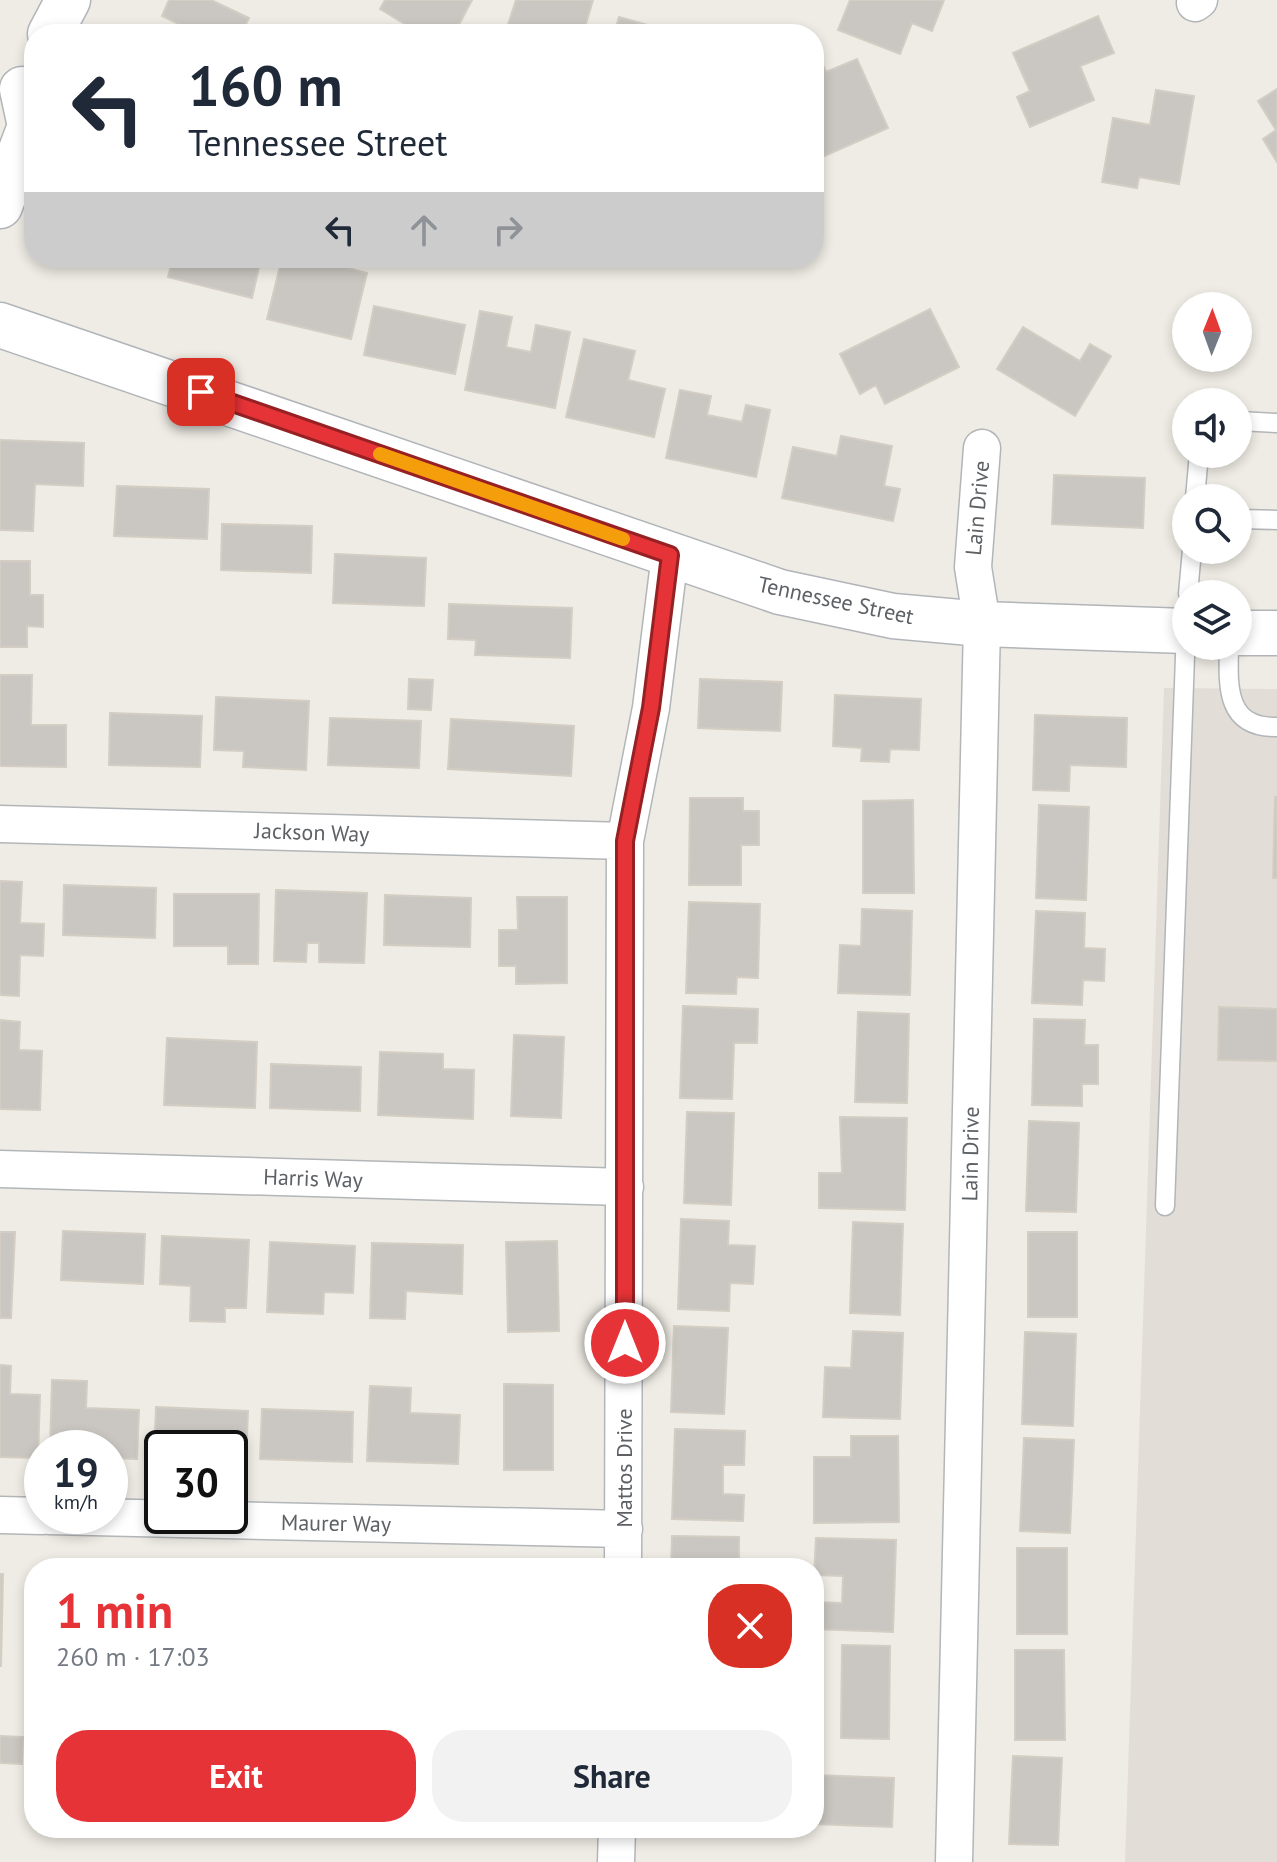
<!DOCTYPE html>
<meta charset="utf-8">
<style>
:root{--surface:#fff;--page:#f2f2f3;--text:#1f2937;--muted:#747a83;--accent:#e63337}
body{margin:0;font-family:"PT Sans",sans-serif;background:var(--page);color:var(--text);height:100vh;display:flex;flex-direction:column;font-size:30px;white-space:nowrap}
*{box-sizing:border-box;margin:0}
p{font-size:26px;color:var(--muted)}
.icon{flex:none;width:44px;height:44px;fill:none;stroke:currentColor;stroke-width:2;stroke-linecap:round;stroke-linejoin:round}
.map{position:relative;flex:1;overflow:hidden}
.side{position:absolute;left:24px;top:1558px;width:800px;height:280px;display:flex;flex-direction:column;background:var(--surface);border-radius:32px;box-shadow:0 4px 12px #0003}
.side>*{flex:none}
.banner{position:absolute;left:24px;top:24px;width:800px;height:244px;border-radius:32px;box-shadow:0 4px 12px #0003;background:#fff;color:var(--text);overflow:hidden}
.needle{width:52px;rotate:1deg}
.fabs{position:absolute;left:1172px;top:292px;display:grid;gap:16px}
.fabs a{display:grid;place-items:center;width:80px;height:80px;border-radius:50%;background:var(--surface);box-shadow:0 4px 12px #0003;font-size:40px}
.speed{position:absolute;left:24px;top:1430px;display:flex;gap:16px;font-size:40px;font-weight:700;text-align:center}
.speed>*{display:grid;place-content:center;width:104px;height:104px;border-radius:50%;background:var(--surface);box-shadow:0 4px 12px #0003;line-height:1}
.speed small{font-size:20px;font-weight:400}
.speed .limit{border:4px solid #111;border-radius:12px;background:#fff;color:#111}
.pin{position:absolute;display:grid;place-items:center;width:68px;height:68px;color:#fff;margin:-34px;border-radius:16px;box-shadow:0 4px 12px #0006}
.me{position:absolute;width:88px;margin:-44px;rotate:0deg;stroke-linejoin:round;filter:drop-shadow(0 0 6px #0008)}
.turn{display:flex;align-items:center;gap:28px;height:168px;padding:0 32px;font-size:36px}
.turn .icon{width:104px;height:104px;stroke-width:2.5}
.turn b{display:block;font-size:56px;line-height:68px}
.lanes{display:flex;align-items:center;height:76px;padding:0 32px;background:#0003;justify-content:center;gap:40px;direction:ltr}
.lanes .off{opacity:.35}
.round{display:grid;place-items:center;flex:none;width:84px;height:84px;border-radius:32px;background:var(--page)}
.summary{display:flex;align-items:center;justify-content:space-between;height:136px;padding:0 32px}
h1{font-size:48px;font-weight:600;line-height:60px;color:var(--accent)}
.cta{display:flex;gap:16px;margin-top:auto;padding:16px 32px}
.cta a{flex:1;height:92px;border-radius:32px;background:var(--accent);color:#fff;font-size:32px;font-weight:600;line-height:92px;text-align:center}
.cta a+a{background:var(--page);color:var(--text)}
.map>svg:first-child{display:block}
.education{fill:#e2ddd6}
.building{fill:#cac7c2;stroke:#d3cdc3;stroke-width:2}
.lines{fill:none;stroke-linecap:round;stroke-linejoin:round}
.lane-casing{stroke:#b2b6b9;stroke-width:21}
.street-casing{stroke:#b2b6b9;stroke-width:39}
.secondary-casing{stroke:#b1b5b9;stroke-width:47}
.lane{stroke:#fff;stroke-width:18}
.street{stroke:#fff;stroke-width:36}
.secondary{stroke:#fff;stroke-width:44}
.route-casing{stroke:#962124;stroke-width:20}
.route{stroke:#e63337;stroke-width:14}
.slow{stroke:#f59e0b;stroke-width:14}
.labels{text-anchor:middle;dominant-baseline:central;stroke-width:8;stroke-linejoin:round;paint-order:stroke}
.street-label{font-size:22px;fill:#5d6165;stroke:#fff}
</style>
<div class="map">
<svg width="1277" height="1862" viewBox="0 0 1277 1862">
<rect width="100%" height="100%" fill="#efece5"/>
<path class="education" d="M 1164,688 L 1277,689 L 1277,1862 L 1125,1862 Z"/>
<path class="building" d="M 169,0 L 211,0 L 249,18 L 241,34 L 179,34 L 183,26 L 162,16 Z
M 385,0 L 472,0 L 454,34 L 421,34 L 380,9 Z
M 516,0 L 593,0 L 583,34 L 552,26 L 550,34 L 505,34 Z
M 850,0 L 944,0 L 932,31 L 912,23 L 900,54 L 838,30 Z
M 1098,16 L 1114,53 L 1080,66 L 1094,100 L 1030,127 L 1017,97 L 1030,91 L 1013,53 Z
M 619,17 L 658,28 L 657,34 L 614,34 Z
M 857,59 L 888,128 L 820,158 L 814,144 L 814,68 L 823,65 L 826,72 Z
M 1277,89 L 1277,162 L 1263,139 L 1276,130 L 1258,101 Z
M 1156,90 L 1194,96 L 1179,184 L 1139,177 L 1137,188 L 1102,182 L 1113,118 L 1150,125 Z
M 110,258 L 157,258 L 156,266 Z
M 173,258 L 261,258 L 252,298 L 168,277 Z
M 282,258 L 308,258 L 367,273 L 351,339 L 267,319 Z
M 374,306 L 465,325 L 455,374 L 364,355 Z
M 930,309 L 959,367 L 885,404 L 876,385 L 860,394 L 840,354 Z
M 480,311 L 512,317 L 506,347 L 531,352 L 536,325 L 570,332 L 555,408 L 465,390 Z
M 1023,327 L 1080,361 L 1090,344 L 1111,356 L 1075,416 L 997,369 Z
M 584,339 L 635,351 L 628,380 L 665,389 L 654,437 L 566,417 Z
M 680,390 L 711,396 L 707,415 L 742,422 L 746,405 L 770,410 L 756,477 L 666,458 Z
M 841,436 L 892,446 L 884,486 L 900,489 L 893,521 L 782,498 L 793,447 L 837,456 Z
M 0,440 L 84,443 L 83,486 L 35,484 L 33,531 L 0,530 Z
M 1054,475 L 1145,478 L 1143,528 L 1052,524 Z
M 117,486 L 209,489 L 207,539 L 114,536 Z
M 222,524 L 312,526 L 311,573 L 221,570 Z
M 335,554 L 426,558 L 424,606 L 333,603 Z
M 0,561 L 30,561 L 30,595 L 43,595 L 43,627 L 27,626 L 27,647 L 0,647 Z
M 449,604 L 572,608 L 570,658 L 475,655 L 476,640 L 448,639 Z
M 0,675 L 32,675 L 31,725 L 66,725 L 66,767 L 0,766 Z
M 409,679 L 433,680 L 431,710 L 408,709 Z
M 700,679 L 782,682 L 780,731 L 698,728 Z
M 835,695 L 921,699 L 919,750 L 890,749 L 889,762 L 861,761 L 862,748 L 833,746 Z
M 216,697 L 309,701 L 306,770 L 243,767 L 244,751 L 214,750 Z
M 110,713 L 202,716 L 200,767 L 109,765 Z
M 1035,715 L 1127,718 L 1126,767 L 1070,765 L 1069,791 L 1033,790 Z
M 330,718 L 421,721 L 419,768 L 328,765 Z
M 451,719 L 574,726 L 571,776 L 448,769 Z
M 1275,797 L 1277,797 L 1277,878 L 1273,878 Z
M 690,798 L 743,798 L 743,811 L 759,811 L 759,845 L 741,845 L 741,885 L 689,885 Z
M 913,800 L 914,893 L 863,893 L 863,801 Z
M 1039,805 L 1089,807 L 1086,900 L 1036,898 Z
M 0,881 L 22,882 L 20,923 L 44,924 L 43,956 L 20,955 L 19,996 L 0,995 Z
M 64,885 L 156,888 L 155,938 L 63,935 Z
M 276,890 L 367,893 L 364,963 L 319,962 L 319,943 L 307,943 L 306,962 L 274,961 Z
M 174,894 L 259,894 L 258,964 L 228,964 L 228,946 L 174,946 Z
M 385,895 L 471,898 L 470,947 L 384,945 Z
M 517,897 L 567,897 L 567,983 L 516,984 L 516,966 L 499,966 L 499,930 L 518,930 Z
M 689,902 L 760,904 L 758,978 L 737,977 L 736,994 L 686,993 Z
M 862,909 L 912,911 L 910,995 L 838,993 L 840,945 L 861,946 Z
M 1036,911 L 1085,913 L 1084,948 L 1105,949 L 1104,981 L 1083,980 L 1082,1005 L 1032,1003 Z
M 683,1006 L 758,1009 L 757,1043 L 734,1043 L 732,1099 L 680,1098 Z
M 1219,1007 L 1277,1009 L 1277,1061 L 1218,1060 Z
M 858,1012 L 909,1014 L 907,1103 L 855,1102 Z
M 1034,1019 L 1085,1020 L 1084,1045 L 1098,1045 L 1098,1084 L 1082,1084 L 1082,1106 L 1032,1105 Z
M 0,1020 L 20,1022 L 19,1050 L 42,1051 L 40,1110 L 0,1109 Z
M 514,1035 L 564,1037 L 561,1118 L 511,1116 Z
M 167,1038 L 257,1042 L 255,1108 L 164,1105 Z
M 380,1052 L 443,1054 L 443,1069 L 474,1070 L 473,1119 L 378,1115 Z
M 271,1064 L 361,1067 L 360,1111 L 270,1108 Z
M 687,1112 L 734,1113 L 731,1205 L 684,1203 Z
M 840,1117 L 907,1118 L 905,1210 L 819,1208 L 819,1173 L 842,1173 Z
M 1029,1121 L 1079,1123 L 1076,1212 L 1026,1211 Z
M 681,1219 L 729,1221 L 728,1245 L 755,1246 L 753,1284 L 730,1283 L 729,1311 L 678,1309 Z
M 853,1222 L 903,1224 L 900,1315 L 850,1313 Z
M 63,1231 L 145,1234 L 143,1284 L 61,1280 Z
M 0,1232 L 15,1232 L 11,1318 L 0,1318 Z
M 1028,1232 L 1077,1232 L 1077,1317 L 1028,1317 Z
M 162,1236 L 249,1240 L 246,1308 L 225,1308 L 225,1322 L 190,1321 L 191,1286 L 160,1284 Z
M 557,1241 L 559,1331 L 508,1332 L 506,1242 Z
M 270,1242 L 355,1246 L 353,1293 L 324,1292 L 323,1314 L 267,1312 Z
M 372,1243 L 463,1245 L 462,1294 L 406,1291 L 405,1319 L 370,1318 Z
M 674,1326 L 728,1328 L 724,1414 L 671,1412 Z
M 853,1331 L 903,1333 L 900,1419 L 823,1417 L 825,1367 L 851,1368 Z
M 1025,1332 L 1076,1334 L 1073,1426 L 1022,1424 Z
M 0,1365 L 11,1366 L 10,1394 L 40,1395 L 38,1458 L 0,1457 Z
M 52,1380 L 87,1381 L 86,1408 L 139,1410 L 137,1459 L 110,1458 L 110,1448 L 50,1448 Z
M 504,1384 L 553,1385 L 553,1470 L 504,1470 Z
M 370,1386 L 411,1388 L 410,1413 L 460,1415 L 458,1464 L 367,1461 Z
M 156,1407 L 248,1411 L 246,1461 L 230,1460 L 230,1448 L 162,1448 L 162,1457 L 154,1457 Z
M 262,1409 L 353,1412 L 352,1462 L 260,1459 Z
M 675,1429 L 745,1431 L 744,1465 L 723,1465 L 723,1494 L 744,1495 L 743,1521 L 672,1519 Z
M 851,1436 L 898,1436 L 899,1522 L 814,1523 L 814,1457 L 851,1457 Z
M 1024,1438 L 1074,1440 L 1070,1533 L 1020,1531 Z
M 672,1536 L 739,1537 L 739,1568 L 671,1568 Z
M 816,1538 L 896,1540 L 893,1632 L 814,1629 L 814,1602 L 842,1603 L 843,1576 L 814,1575 Z
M 1017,1548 L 1067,1548 L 1067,1634 L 1017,1634 Z
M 0,1574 L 3,1574 L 1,1666 L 0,1666 Z
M 842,1645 L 890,1646 L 889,1739 L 841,1738 Z
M 1015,1650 L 1064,1650 L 1065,1740 L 1015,1740 Z
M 0,1736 L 23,1737 L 22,1764 L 0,1763 Z
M 1013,1756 L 1062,1758 L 1058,1845 L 1009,1844 Z
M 814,1775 L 894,1778 L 892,1827 L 814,1824 Z"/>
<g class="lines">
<defs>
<path id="lane" d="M 1238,421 L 1277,423
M 1195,498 L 1199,454
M 1238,519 L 1277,520
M 1188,594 L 1192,550
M 1229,646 C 1228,686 1225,728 1277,727
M 1165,1206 L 1186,629"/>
<path id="street" d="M 1195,3 L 1199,0
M 0,824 L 625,841
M 0,1169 L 625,1187
M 0,1515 L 42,1516
M 49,1516 L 624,1529
M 623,1568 L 625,841 L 651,708 L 670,555
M 616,1862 L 617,1828
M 954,1862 L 982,624 L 973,567 L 982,448"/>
<path id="secondary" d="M 50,34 L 68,0
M 0,206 L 30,126 L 22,89
M 0,325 L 780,592 L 893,616 L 982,624 L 1186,631
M 1238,633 L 1277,633"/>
</defs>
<use href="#lane" class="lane-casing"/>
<use href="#street" class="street-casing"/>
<use href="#secondary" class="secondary-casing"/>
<use href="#lane" class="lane"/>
<use href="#street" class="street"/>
<use href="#secondary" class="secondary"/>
</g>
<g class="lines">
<defs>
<path id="route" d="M 201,392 L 670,555 L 651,708 L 625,841 L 625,1343"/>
</defs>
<use href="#route" class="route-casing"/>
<use href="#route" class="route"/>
<path class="slow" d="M 380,454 L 623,539"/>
</g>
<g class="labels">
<g class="street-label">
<text transform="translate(977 508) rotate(-85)">Lain Drive</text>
<text transform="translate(836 600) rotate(12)">Tennessee Street</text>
<text transform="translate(312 832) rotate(2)">Jackson Way</text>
<text transform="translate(970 1154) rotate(-89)">Lain Drive</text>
<text transform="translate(313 1178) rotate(2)">Harris Way</text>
<text transform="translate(624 1468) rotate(-90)">Mattos Drive</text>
<text transform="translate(336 1523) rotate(1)">Maurer Way</text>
</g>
</g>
</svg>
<div class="fabs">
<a><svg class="needle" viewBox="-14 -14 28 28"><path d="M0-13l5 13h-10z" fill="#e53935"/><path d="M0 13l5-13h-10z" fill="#747a83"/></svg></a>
<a><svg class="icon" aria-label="sound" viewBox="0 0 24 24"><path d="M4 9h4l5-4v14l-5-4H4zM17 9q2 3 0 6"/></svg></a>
<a><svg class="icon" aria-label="search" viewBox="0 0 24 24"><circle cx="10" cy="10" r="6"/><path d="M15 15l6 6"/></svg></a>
<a><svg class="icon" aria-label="layers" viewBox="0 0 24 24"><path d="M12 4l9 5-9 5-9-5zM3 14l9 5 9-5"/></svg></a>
</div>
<div class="speed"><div>19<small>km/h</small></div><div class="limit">30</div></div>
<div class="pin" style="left:201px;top:392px;background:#d93025"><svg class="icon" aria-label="arrive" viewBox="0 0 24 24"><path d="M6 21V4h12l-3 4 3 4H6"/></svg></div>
<svg class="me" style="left:625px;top:1343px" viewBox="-20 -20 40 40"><circle r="17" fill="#e63337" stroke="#fff" stroke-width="3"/><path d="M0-11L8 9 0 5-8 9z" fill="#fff"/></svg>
<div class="banner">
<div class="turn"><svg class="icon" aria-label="left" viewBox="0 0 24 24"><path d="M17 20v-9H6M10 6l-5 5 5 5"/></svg><div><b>160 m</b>Tennessee Street</div></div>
<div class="lanes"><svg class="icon" aria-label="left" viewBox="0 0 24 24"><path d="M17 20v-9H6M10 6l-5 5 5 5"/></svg><svg class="icon off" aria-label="ahead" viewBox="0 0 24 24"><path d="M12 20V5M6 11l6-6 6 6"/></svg><svg class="icon off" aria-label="right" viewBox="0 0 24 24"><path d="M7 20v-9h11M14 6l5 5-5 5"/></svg></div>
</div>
<section class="side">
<div class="summary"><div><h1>1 min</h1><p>260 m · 17:03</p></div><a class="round" style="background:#d93025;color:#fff"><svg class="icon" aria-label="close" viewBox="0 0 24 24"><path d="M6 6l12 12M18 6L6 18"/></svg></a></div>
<div class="cta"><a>Exit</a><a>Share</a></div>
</section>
</div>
